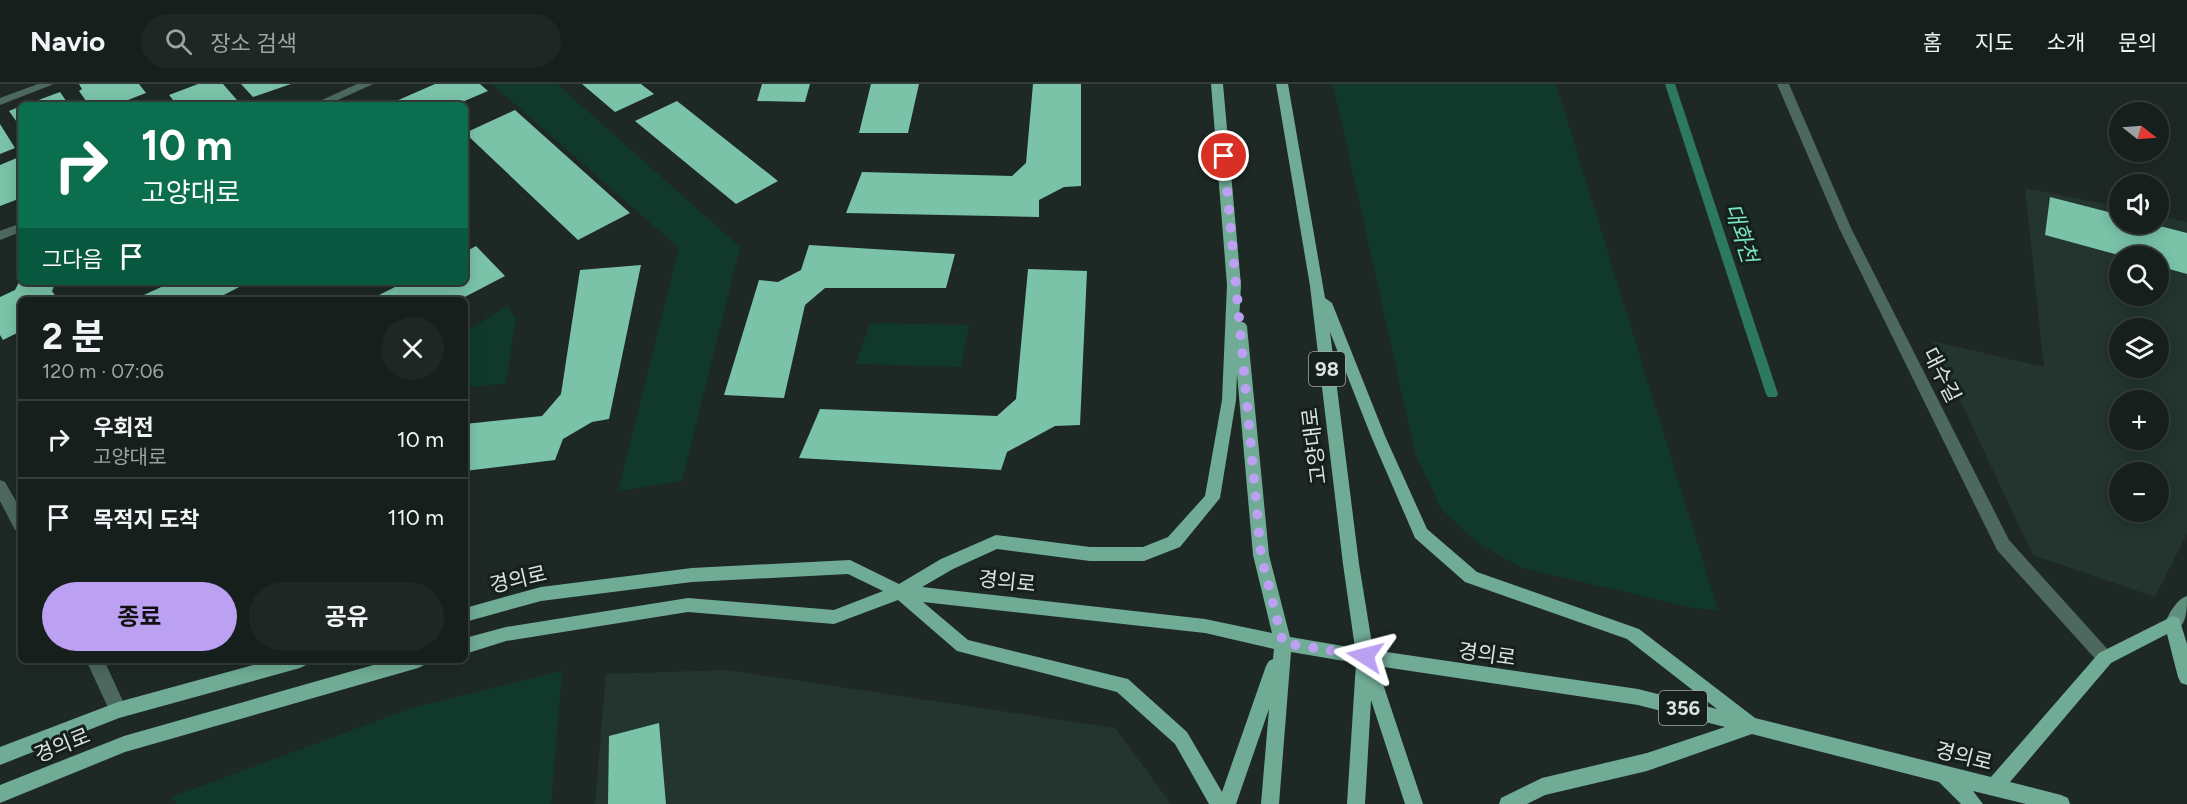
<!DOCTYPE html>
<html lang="ko">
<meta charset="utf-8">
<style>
:root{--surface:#161f1c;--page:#1f2725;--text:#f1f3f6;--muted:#9ea2a3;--line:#353d3b;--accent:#bca0f2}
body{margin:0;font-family:Figtree,"Noto Sans KR",sans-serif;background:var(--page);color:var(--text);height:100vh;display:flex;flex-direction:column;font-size:22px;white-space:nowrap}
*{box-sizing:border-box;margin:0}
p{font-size:20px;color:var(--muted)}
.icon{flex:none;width:33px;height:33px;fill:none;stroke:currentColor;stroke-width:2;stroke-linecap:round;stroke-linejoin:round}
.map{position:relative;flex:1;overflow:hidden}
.drawer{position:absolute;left:18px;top:213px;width:450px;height:366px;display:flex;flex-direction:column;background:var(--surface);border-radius:9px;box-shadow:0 3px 15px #0003,0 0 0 2px var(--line)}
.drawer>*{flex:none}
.top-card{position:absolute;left:18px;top:18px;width:450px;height:183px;border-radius:9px;box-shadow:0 3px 15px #0003,0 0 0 2px var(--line);background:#0b6e4f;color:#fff;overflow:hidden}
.needle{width:39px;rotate:107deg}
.controls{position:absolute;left:2109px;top:18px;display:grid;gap:12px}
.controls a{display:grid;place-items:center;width:60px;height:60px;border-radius:50%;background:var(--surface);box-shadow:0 3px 15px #0003,0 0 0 2px var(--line);font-size:30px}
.pin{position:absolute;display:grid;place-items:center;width:51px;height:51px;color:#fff;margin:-26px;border:3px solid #fff;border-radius:50%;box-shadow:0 2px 6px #0007}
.me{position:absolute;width:66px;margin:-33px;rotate:279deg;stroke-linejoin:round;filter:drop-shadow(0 0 4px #0008)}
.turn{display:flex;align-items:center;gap:21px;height:126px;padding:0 24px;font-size:27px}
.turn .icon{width:78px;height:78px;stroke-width:2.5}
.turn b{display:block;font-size:42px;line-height:51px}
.then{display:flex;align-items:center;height:57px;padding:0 24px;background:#0003;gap:12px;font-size:22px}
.round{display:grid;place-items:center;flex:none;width:63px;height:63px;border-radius:32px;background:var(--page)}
.head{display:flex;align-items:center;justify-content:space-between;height:102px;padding:0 24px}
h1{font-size:36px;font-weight:700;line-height:45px}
.action{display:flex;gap:12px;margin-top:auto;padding:12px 24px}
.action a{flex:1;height:69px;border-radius:36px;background:var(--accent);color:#111;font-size:24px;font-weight:700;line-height:69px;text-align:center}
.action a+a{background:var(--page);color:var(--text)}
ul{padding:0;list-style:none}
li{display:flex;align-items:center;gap:18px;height:78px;padding:0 24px;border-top:2px solid var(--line)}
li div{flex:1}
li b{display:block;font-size:22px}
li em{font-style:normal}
header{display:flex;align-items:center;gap:36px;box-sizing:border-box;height:84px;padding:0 30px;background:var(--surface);border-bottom:2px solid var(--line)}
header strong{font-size:28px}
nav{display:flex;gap:33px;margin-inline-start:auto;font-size:21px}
.search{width:420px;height:54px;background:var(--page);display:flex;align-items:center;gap:15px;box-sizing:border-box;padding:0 21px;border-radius:33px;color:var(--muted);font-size:22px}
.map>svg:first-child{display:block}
.built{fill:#23352e;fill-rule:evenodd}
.green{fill:#10392c}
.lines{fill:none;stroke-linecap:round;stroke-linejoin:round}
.stream{fill:#2d7960;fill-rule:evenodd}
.building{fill:#7ac3a8}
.street{fill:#4d695e;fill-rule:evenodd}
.secondary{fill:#618f7d;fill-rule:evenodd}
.primary{fill:#70ac95;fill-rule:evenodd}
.route{stroke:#bca0f2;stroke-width:10;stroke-dasharray:0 18}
.labels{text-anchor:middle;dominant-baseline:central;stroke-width:6;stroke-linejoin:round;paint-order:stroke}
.shield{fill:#151f1b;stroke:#a0a8a4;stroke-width:1.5}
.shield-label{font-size:20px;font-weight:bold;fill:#dbe2df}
.street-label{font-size:21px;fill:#dbe2df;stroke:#151f1b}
.water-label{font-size:22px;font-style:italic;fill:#7be6c0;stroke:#151f1b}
</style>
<header>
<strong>Navio</strong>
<div class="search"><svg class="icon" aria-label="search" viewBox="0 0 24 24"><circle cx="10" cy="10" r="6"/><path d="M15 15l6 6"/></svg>장소 검색</div>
<nav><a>홈</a><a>지도</a><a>소개</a><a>문의</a></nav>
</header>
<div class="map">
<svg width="2187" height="720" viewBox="0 0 2187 720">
<rect width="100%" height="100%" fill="#1e2925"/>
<path class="built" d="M 2025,104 L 2119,123 L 2120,140 L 2158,140 L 2159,132 L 2187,138 L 2187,450 L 2155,513 L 2033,471 L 1932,257 L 2044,283 ZM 2120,172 L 2158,172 L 2158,212 L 2120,212 ZM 2120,244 L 2158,244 L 2158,284 L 2120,284 ZM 2120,316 L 2158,316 L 2158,356 L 2120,356 ZM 2120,388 L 2158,388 L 2158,428 L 2120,428 Z
M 727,586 L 1115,644 L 1171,720 L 595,720 L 606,590 Z"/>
<path class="green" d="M 492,0 L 557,0 L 740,163 L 682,397 L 618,407 L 679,164 Z
M 1333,0 L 1556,0 L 1718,526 L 1693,524 L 1523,484 L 1479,460 L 1442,426 L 1415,369 Z
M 507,222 L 516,234 L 506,299 L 465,304 L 465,248 Z
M 870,239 L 969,241 L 961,283 L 856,280 Z
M 562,587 L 551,720 L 176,720 L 172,713 L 412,624 Z"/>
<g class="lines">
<path class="stream" d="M 1665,0 L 1675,0 L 1778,310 L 1776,313 L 1768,313 L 1766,310 Z"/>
</g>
<path class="building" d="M 79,0 L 139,0 L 146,9 L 115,21 L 89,21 L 79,7 L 82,5 Z
M 198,0 L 223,0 L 237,16 L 231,21 L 177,21 L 169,11 Z
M 241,0 L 291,0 L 253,13 Z
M 435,0 L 480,0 L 488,7 L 455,21 L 387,21 Z
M 582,0 L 641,0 L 654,10 L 615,28 Z
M 762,0 L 810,0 L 805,18 L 757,17 Z
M 871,0 L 919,0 L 908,49 L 859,49 Z
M 1033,0 L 1081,0 L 1081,102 L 1064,103 L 1039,116 L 1039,133 L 846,129 L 862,88 L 1012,92 L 1026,79 Z
M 60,8 L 69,21 L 25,21 Z
M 677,17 L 778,97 L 736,120 L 635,37 Z
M 21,22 L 21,44 L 9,27 Z
M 515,26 L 630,129 L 578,156 L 465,49 Z
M 0,40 L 15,64 L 0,70 Z
M 19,73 L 21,114 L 0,122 L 0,81 Z
M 2050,113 L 2120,131 L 2120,140 L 2152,140 L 2187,149 L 2187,190 L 2158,182 L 2158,172 L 2122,172 L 2045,151 Z
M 809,161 L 955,170 L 946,204 L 825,204 L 805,221 L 784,314 L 724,311 L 759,196 L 778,198 L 801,186 Z
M 476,162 L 505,192 L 459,216 L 369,216 L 405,198 L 465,198 L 465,168 Z
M 641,181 L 609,335 L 592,338 L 563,355 L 555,376 L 465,387 L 465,340 L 542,332 L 561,310 L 580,186 Z
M 1028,185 L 1087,187 L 1080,341 L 1055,342 L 1007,368 L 1001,386 L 799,374 L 820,325 L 997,332 L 1016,315 Z
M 19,198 L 56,198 L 52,207 L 58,216 L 21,216 L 21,247 L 3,256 L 0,251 L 0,213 L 15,206 Z
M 172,198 L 249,198 L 214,216 L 133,216 Z
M 659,639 L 666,720 L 608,720 L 609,652 Z"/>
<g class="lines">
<path class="street" d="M 38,0 L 54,0 L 0,21 L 0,14 Z
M 357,0 L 373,0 L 327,21 L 311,21 Z
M 1777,0 L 1789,0 L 1851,144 L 2009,456 L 2111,569 L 2114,574 L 2111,579 L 2105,582 L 2099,579 L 1997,466 L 1839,144 Z
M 21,139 L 21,148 L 0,156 L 0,147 Z
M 0,396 L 5,398 L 21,426 L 21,447 L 15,446 L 0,417 Z
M 86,576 L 104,576 L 127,626 L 124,632 L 118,634 L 112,632 Z"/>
<path class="secondary" d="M 2187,512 C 2187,525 2187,551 2167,544 L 2165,539 C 2169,529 2177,515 2187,512 Z"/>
<path class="primary" d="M 1211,0 L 1223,0 L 1241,201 L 1239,237 L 1245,239 L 1247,242 L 1269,471 L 1290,553 L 1355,564 L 1343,480 L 1310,202 L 1276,0 L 1288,0 L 1325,214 L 1332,219 L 1385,352 L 1427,445 L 1477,488 L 1639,545 L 1755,634 L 1991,693 L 2099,569 L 2173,532 L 2179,534 L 2187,560 L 2187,601 L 2181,599 L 2178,593 L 2167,550 L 2111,579 L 2010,698 L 2061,711 L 2068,714 L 2070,720 L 2026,720 L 1973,707 L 1983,720 L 1961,720 L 1939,698 L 1752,650 L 1647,687 L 1545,711 L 1527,720 L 1499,720 L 1501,714 L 1542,694 L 1647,669 L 1725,643 L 1638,621 L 1377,582 L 1423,720 L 1405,720 L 1371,616 L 1365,720 L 1347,720 L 1356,579 L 1291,568 L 1279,720 L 1261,720 L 1269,625 L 1236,720 L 1209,720 L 1175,660 L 1117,608 L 957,567 L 898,516 L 834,540 L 688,528 L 506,557 L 465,570 L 465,554 L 506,543 L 688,514 L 834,526 L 883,507 L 848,490 L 692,498 L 541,517 L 465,538 L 465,524 L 541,503 L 692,484 L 850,476 L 899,500 L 941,475 L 996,451 L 1090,463 L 1143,463 L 1168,453 L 1205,412 L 1222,316 L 1227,201 ZM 1330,248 L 1371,352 L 1415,454 L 1465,498 L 1627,555 L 1717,625 L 1638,605 L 1373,566 L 1359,480 ZM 1237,290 L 1253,471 L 1272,549 L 1205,535 L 922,503 L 953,485 L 997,465 L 1090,477 L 1144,477 L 1180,463 L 1220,414 L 1236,316 ZM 923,518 L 1205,549 L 1274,565 L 1273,575 L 1269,577 L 1266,582 L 1222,708 L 1187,648 L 1128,595 L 968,556 Z
M 272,576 L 309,576 L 306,581 L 300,584 L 119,634 L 0,681 L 0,663 L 118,618 Z
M 391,576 L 427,576 L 424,581 L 418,584 L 125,668 L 0,719 L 0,701 L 124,652 Z"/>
</g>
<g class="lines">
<path class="route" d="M 1224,72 L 1261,471 L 1283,559 L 1365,572"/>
</g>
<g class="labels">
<g class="shield">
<rect x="1309" y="268" width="36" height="34" rx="4.5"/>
<rect x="1659" y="607" width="48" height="34" rx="4.5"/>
</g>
<g class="shield-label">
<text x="1327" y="285">98</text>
<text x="1683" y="624">356</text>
</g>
<g class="street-label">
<text transform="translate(1942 291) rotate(63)">대수길</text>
<text transform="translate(1314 362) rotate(-97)">고양대로</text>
<text transform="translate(518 495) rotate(-13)">경의로</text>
<text transform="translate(1007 497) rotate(6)">경의로</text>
<text transform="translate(1487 570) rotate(8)">경의로</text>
<text transform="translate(62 661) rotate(-22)">경의로</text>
<text transform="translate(1964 672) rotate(14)">경의로</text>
</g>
<g class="water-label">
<text transform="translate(1741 149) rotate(72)">대화천</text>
</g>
</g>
</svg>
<div class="controls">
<a><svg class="needle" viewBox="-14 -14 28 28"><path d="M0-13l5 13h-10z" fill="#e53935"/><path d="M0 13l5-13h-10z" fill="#9ea2a3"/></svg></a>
<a><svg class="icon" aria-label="sound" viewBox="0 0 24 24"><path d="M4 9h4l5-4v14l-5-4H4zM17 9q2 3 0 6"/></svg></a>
<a><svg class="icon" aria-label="search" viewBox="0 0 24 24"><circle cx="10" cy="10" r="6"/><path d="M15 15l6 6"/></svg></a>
<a><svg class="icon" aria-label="layers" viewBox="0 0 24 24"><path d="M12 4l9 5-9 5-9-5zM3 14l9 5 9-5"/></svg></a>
<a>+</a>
<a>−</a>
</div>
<div class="pin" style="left:1224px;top:72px;background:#d93025"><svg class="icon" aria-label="arrive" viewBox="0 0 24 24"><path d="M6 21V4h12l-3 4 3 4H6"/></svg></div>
<svg class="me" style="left:1365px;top:572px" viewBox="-20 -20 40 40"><path d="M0-17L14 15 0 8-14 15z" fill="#bca0f2" stroke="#fff" stroke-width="4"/></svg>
<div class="top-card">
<div class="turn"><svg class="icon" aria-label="right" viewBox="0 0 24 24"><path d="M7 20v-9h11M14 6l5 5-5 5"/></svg><div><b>10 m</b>고양대로</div></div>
<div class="then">그다음<svg class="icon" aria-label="arrive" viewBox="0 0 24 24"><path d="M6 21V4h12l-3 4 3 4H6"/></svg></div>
</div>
<section class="drawer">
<div class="head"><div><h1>2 분</h1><p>120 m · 07:06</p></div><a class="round"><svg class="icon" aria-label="close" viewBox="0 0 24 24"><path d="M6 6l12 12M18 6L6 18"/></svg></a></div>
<ul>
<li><svg class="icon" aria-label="right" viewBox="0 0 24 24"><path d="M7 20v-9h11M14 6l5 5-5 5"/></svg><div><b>우회전</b><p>고양대로</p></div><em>10 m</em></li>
<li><svg class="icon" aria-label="arrive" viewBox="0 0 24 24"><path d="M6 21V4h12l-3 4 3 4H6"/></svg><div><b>목적지 도착</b></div><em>110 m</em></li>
</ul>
<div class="action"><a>종료</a><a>공유</a></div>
</section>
</div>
